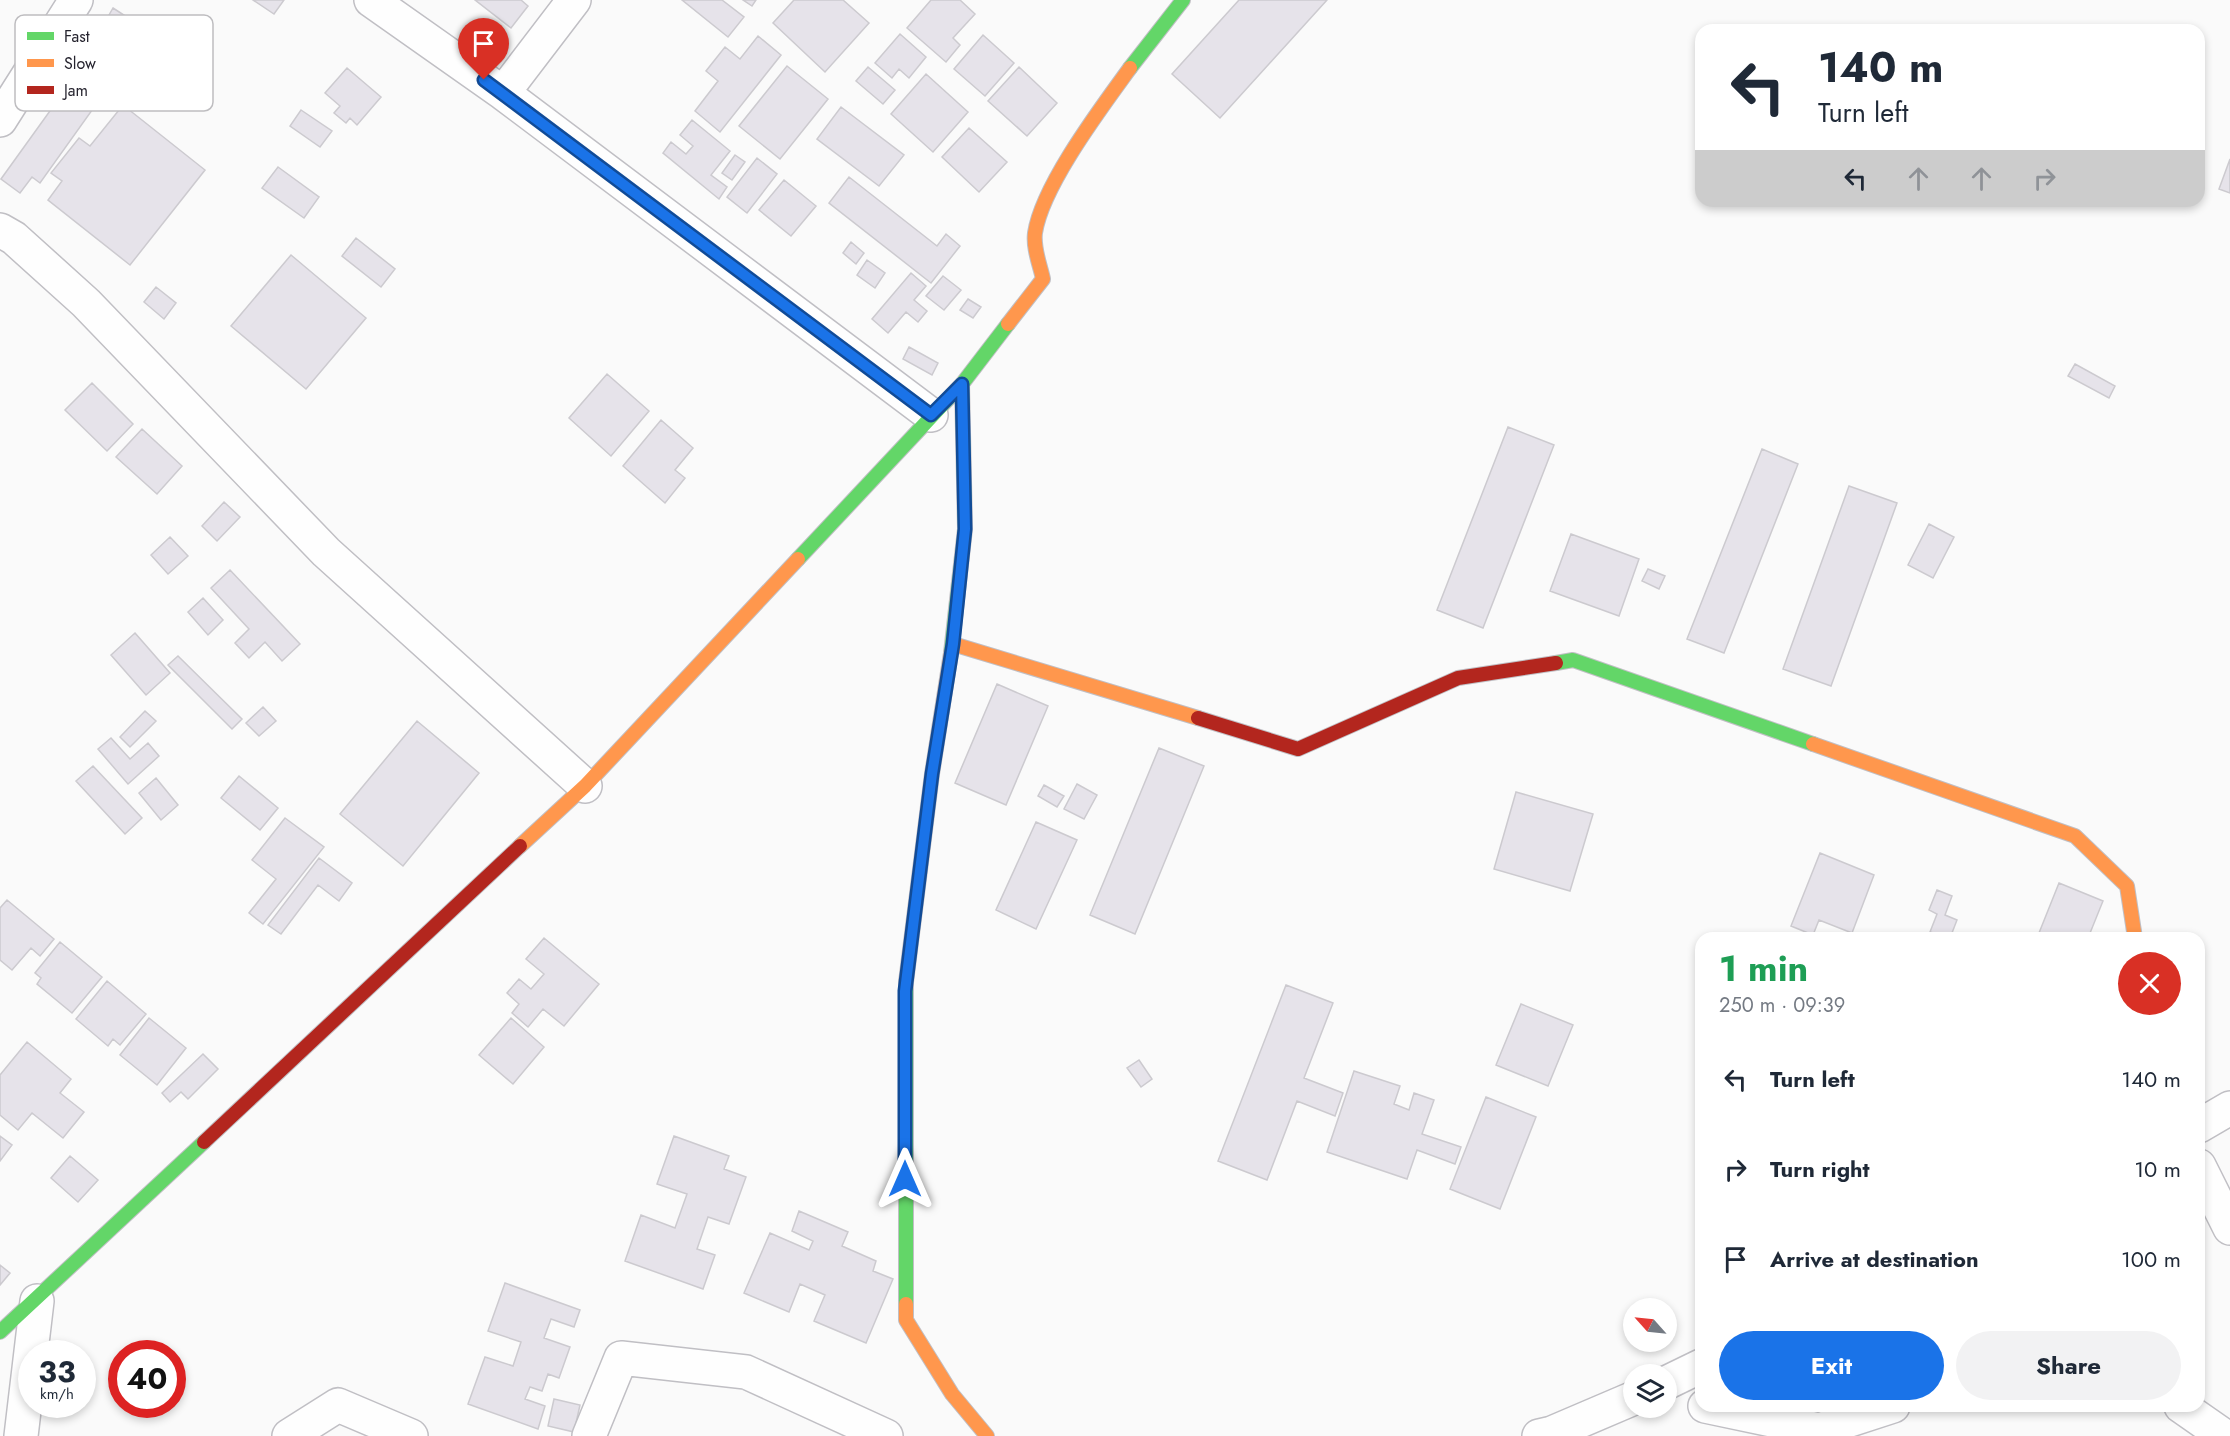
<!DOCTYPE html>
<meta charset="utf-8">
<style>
:root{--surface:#fff;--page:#f2f2f3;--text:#1f2937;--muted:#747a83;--accent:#1a73e8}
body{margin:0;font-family:Jost,sans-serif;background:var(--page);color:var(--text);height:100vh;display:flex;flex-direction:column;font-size:22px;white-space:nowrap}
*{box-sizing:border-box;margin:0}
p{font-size:20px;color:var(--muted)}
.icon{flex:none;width:33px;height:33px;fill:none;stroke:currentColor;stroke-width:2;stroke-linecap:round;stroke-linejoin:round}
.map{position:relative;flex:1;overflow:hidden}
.panel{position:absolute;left:1695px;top:932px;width:510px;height:480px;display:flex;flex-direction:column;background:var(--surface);border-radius:18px;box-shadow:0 3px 9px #0003}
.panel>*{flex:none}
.hud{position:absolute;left:1695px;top:24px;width:510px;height:183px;border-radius:18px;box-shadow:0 3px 9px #0003;background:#fff;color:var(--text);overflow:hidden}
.needle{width:39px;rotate:297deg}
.buttons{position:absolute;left:1623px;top:1298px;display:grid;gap:12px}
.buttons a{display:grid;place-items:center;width:54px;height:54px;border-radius:50%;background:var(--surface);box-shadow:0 3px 9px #0003;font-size:30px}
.speed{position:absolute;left:18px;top:1340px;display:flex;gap:12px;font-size:30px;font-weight:700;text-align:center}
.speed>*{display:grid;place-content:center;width:78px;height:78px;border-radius:50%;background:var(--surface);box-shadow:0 3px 9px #0003;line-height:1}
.speed small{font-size:15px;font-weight:400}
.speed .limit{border:9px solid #d22;background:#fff;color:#111}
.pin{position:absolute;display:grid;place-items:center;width:51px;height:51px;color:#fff;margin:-62px -26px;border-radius:50% 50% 50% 0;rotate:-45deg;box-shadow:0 0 6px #0007}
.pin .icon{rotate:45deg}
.me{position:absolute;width:66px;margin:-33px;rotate:0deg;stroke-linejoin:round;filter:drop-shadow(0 0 4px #0008)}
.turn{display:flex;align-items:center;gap:21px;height:126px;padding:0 24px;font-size:27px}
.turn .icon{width:78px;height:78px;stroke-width:2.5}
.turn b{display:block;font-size:42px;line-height:51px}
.lanes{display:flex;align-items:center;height:57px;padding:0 24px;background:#0003;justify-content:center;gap:30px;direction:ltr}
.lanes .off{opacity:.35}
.round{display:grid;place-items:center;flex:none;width:63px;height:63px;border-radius:32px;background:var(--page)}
.headline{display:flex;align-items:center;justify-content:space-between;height:102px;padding:0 24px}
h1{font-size:36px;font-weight:700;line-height:45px;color:#1e9e55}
.cta{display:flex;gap:12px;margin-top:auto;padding:12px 24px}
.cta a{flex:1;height:69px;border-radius:36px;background:var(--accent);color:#fff;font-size:24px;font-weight:700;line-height:69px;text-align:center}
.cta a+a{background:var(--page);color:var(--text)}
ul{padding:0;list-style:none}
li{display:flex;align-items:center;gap:18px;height:90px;padding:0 24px}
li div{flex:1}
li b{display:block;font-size:22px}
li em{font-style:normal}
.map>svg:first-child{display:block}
.building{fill:#e6e3ea;stroke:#cccacf;stroke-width:1.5}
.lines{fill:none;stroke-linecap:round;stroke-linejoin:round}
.street-casing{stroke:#c0bfc4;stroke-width:36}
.fast-casing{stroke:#c0bfc4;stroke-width:16}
.slow-casing{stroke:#c0bfc4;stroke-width:16}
.jam-casing{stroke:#c0bfc4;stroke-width:16}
.street{stroke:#fefefe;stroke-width:33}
.fast{stroke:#63d668;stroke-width:14}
.slow{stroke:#ff974d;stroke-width:14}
.jam{stroke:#b3261e;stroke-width:14}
.route-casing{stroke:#114b97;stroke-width:15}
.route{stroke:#1a73e8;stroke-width:10}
.key{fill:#fff;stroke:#bebdc0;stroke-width:1.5}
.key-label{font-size:16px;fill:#25232e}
</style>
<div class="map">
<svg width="2230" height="1436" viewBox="0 0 2230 1436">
<rect width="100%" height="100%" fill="#fafafa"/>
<path class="building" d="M 253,0 L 284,0 L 274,14 Z
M 475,0 L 521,0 L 528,6 L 511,28 Z
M 682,0 L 722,0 L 744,17 L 728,37 Z
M 743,0 L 756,0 L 752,6 Z
M 794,0 L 843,0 L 869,23 L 825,72 L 773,23 Z
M 931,0 L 960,0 L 975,14 L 953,38 L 960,45 L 946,62 L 907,28 Z
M 1239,0 L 1327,0 L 1220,118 L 1172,74 Z
M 113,8 L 133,21 L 124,35 L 105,22 Z
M 900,34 L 926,57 L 909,78 L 899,69 L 892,78 L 875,63 Z
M 983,35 L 1014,63 L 985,96 L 954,69 Z
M 758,36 L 781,55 L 720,132 L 695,111 L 718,81 L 706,71 L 725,47 L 740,59 Z
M 88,58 L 102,68 L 96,76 L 110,85 L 40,183 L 32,177 L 20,193 L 1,179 Z
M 787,66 L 828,99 L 780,159 L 739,126 Z
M 868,67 L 895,90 L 883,104 L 856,81 Z
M 1019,67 L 1057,103 L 1027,136 L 988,101 Z
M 347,68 L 381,97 L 357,125 L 350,118 L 346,123 L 334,113 L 340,106 L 325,93 Z
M 926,74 L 968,112 L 933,152 L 891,114 Z
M 123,105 L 205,170 L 130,265 L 48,200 L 62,181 L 51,173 L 79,138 L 90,146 Z
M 841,107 L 904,155 L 879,186 L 817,139 Z
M 301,110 L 332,131 L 320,147 L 290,126 Z
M 692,120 L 730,151 L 711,175 L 727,187 L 719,199 L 663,153 L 671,142 L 686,154 L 693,146 L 680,135 Z
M 969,128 L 1007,162 L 979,192 L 942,157 Z
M 735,155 L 745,162 L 732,180 L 722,173 Z
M 757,158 L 777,174 L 747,213 L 727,197 Z
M 2230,159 L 2230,193 L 2219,189 Z
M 278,167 L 319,197 L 304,218 L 262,188 Z
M 849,177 L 937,246 L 946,234 L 960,246 L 931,283 L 829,203 Z
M 784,180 L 816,206 L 791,236 L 759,210 Z
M 356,238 L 395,269 L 381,287 L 342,256 Z
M 851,242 L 864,253 L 856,264 L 843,253 Z
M 291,255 L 366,318 L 306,389 L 231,326 Z
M 867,260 L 885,273 L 875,288 L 857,275 Z
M 911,273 L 926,286 L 914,300 L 927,311 L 918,322 L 906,312 L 888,333 L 872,319 Z
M 943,276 L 961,290 L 944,310 L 926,296 Z
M 156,287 L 176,303 L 164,319 L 144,302 Z
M 968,299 L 981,307 L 973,318 L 960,310 Z
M 909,347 L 938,363 L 932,375 L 903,359 Z
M 2075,364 L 2115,386 L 2109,398 L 2068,376 Z
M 607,374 L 649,411 L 611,456 L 569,418 Z
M 92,383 L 133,424 L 107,451 L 65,410 Z
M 661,420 L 693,448 L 675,470 L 685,478 L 665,503 L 623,466 Z
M 1508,427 L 1554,445 L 1483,628 L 1437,610 Z
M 142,429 L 182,466 L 157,494 L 116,457 Z
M 1762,449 L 1798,464 L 1724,653 L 1687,639 Z
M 1849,486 L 1897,503 L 1831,686 L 1783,669 Z
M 224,502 L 240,517 L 217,541 L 202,526 Z
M 1929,524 L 1954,537 L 1933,578 L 1908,565 Z
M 1571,534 L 1639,559 L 1619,616 L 1550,591 Z
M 170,537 L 188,556 L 168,574 L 151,555 Z
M 1648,569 L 1665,576 L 1659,589 L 1642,581 Z
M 230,570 L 300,644 L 282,661 L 265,642 L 249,658 L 235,643 L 249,629 L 211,588 Z
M 203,598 L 223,620 L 208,635 L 188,612 Z
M 135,633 L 170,673 L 146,695 L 111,655 Z
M 178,656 L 242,719 L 232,729 L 168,665 Z
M 997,684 L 1048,706 L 1006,805 L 955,783 Z
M 263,707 L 276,721 L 259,736 L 246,723 Z
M 145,711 L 156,721 L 130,747 L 120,737 Z
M 417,721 L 479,773 L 403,866 L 340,814 Z
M 111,738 L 130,759 L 148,743 L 159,756 L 128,784 L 98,749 Z
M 1159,748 L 1204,766 L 1135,934 L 1090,915 Z
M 93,766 L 142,818 L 125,834 L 76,781 Z
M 239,776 L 278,808 L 260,830 L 221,798 Z
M 156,778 L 178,805 L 161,820 L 139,793 Z
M 1077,784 L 1097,795 L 1084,819 L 1064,809 Z
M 1044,785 L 1064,796 L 1057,807 L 1038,796 Z
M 1516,792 L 1593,814 L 1570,891 L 1494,869 Z
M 285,818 L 324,847 L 263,924 L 249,913 L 276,879 L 252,860 Z
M 1036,822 L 1077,840 L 1036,929 L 996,910 Z
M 1820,853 L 1874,875 L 1852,933 L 1819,920 L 1813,935 L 1791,926 Z
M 319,858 L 352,883 L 339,901 L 318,885 L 281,934 L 268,925 Z
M 2059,883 L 2103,901 L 2088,938 L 2037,938 Z
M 1937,890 L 1952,896 L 1945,915 L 1957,920 L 1950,938 L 1930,932 L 1937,914 L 1929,910 Z
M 7,900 L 54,939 L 40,956 L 31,948 L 12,970 L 0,960 L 0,908 Z
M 544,938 L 599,984 L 564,1026 L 543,1009 L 528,1027 L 512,1013 L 519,1004 L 507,993 L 519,979 L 531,989 L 544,974 L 526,959 Z
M 60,942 L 102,977 L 72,1013 L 37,984 L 41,978 L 35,973 Z
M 107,981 L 146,1014 L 120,1045 L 113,1039 L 108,1046 L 76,1019 Z
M 1286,985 L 1333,1003 L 1304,1078 L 1343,1093 L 1335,1116 L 1297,1101 L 1267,1180 L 1218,1161 Z
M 1521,1004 L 1573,1025 L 1548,1086 L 1496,1065 Z
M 149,1018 L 186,1048 L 157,1085 L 120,1055 Z
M 511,1018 L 544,1047 L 513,1084 L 479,1055 Z
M 27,1042 L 71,1079 L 60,1093 L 84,1112 L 63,1138 L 32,1113 L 18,1130 L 0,1115 L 0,1075 Z
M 203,1054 L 218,1069 L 188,1099 L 181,1092 L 170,1102 L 162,1093 Z
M 1139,1060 L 1152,1079 L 1141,1087 L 1127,1068 Z
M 1354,1071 L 1400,1086 L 1394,1104 L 1409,1110 L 1414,1093 L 1434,1100 L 1422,1134 L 1461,1147 L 1455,1164 L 1417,1150 L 1407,1179 L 1327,1152 Z
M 1486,1097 L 1536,1117 L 1500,1209 L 1450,1189 Z
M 0,1136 L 12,1145 L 0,1161 Z
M 674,1136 L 729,1156 L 724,1169 L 746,1177 L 729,1224 L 708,1217 L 697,1249 L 715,1255 L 703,1289 L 625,1261 L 641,1215 L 675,1228 L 687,1194 L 657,1184 Z
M 70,1156 L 98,1180 L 78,1202 L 51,1178 Z
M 799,1211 L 848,1232 L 842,1246 L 876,1261 L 873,1271 L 893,1279 L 866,1343 L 814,1321 L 825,1295 L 800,1284 L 789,1312 L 744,1293 L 770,1233 L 809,1250 L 813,1241 L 792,1231 Z
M 0,1265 L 10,1273 L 0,1285 Z
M 505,1283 L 580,1310 L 574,1327 L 551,1319 L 544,1338 L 570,1347 L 559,1378 L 548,1374 L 542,1391 L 530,1387 L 525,1399 L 545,1406 L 538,1429 L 468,1404 L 485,1357 L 513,1366 L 521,1342 L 488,1331 Z
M 554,1399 L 580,1405 L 574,1432 L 548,1426 Z"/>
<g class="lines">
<defs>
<path id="street" d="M 371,0 L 503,93 L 931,415
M 503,93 L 574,0
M 0,120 L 76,0
M 0,230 L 14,238 L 86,303 L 326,552 L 585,786
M 2199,1126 L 2230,1108
M 2199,1166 L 2230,1228
M 1666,1383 L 1701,1366
M 1705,1406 L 1819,1430 L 1893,1406
M 2181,1406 L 2224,1436
M 21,1436 L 37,1301
M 289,1436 L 338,1405 L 411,1436
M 589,1436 L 621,1358 L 746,1372 L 886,1436
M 1539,1436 L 1552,1433 L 1634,1398"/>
<path id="fast" d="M 1130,68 L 1183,0
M 798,559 L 962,384 L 1008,324
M 951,653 L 965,529 L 962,384
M 1556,663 L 1573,660 L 1813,744
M 906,1304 L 906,982
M 0,1332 L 204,1142"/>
<path id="slow" d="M 1008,324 L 1043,279 C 1040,265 1033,248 1035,233 C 1042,186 1101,108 1130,68
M 953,644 L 1198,718
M 1813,744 L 2075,836 L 2127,886 L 2135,938
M 520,846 L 585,786 L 798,559
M 906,982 L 932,774 L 951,653
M 906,1304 L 906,1320 L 952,1394 L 987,1436"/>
<path id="jam" d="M 1198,718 L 1298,749 L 1458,678 L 1556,663
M 204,1142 L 520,846"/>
</defs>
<use href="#street" class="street-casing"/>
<use href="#fast" class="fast-casing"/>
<use href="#slow" class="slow-casing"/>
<use href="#jam" class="jam-casing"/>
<use href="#street" class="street"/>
<use href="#fast" class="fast"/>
<use href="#slow" class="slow"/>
<use href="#jam" class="jam"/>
</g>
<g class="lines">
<defs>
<path id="route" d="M 484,80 L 931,415 L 962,384 L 965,529 L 953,644 L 932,774 L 905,991 L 905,1179"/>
</defs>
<use href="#route" class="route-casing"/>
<use href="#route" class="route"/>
</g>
<rect x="15" y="15" width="198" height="96" rx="9" class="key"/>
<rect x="27" y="32" width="27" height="8" fill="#63d668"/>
<rect x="27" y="59" width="27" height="8" fill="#ff974d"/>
<rect x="27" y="86" width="27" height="8" fill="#b3261e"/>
<g class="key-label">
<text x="64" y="42">Fast</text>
<text x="64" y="69">Slow</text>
<text x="64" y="96">Jam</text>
</g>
</svg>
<div class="buttons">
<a><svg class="needle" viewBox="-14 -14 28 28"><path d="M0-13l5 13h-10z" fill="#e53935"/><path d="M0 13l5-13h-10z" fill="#747a83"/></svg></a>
<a><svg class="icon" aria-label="layers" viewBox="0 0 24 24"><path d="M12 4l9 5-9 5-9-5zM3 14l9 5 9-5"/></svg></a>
</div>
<div class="speed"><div>33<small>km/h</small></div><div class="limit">40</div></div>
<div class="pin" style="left:484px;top:80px;background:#d93025"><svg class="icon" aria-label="arrive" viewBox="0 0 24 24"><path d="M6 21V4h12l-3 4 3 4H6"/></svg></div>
<svg class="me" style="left:905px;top:1179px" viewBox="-20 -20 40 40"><path d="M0-17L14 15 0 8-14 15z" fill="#1a73e8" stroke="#fff" stroke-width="4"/></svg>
<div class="hud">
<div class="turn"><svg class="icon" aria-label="left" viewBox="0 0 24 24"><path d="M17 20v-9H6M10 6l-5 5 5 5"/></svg><div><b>140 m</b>Turn left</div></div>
<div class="lanes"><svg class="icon" aria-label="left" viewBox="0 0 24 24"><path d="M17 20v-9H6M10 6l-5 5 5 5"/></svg><svg class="icon off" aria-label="ahead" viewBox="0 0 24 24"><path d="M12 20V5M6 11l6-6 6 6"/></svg><svg class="icon off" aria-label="ahead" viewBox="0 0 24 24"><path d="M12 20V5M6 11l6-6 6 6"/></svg><svg class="icon off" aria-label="right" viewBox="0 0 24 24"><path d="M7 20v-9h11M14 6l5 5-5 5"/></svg></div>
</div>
<section class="panel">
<div class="headline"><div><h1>1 min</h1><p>250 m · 09:39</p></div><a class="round" style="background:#d93025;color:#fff"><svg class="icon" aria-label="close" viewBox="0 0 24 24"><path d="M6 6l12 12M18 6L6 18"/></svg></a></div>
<ul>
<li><svg class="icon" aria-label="left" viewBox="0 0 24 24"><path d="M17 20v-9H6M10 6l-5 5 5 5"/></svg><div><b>Turn left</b></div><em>140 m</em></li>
<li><svg class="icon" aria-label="right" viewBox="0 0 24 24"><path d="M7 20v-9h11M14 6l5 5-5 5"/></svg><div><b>Turn right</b></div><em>10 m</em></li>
<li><svg class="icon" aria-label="arrive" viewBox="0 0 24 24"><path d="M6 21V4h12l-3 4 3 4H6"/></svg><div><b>Arrive at destination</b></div><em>100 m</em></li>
</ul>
<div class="cta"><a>Exit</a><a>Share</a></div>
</section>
</div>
